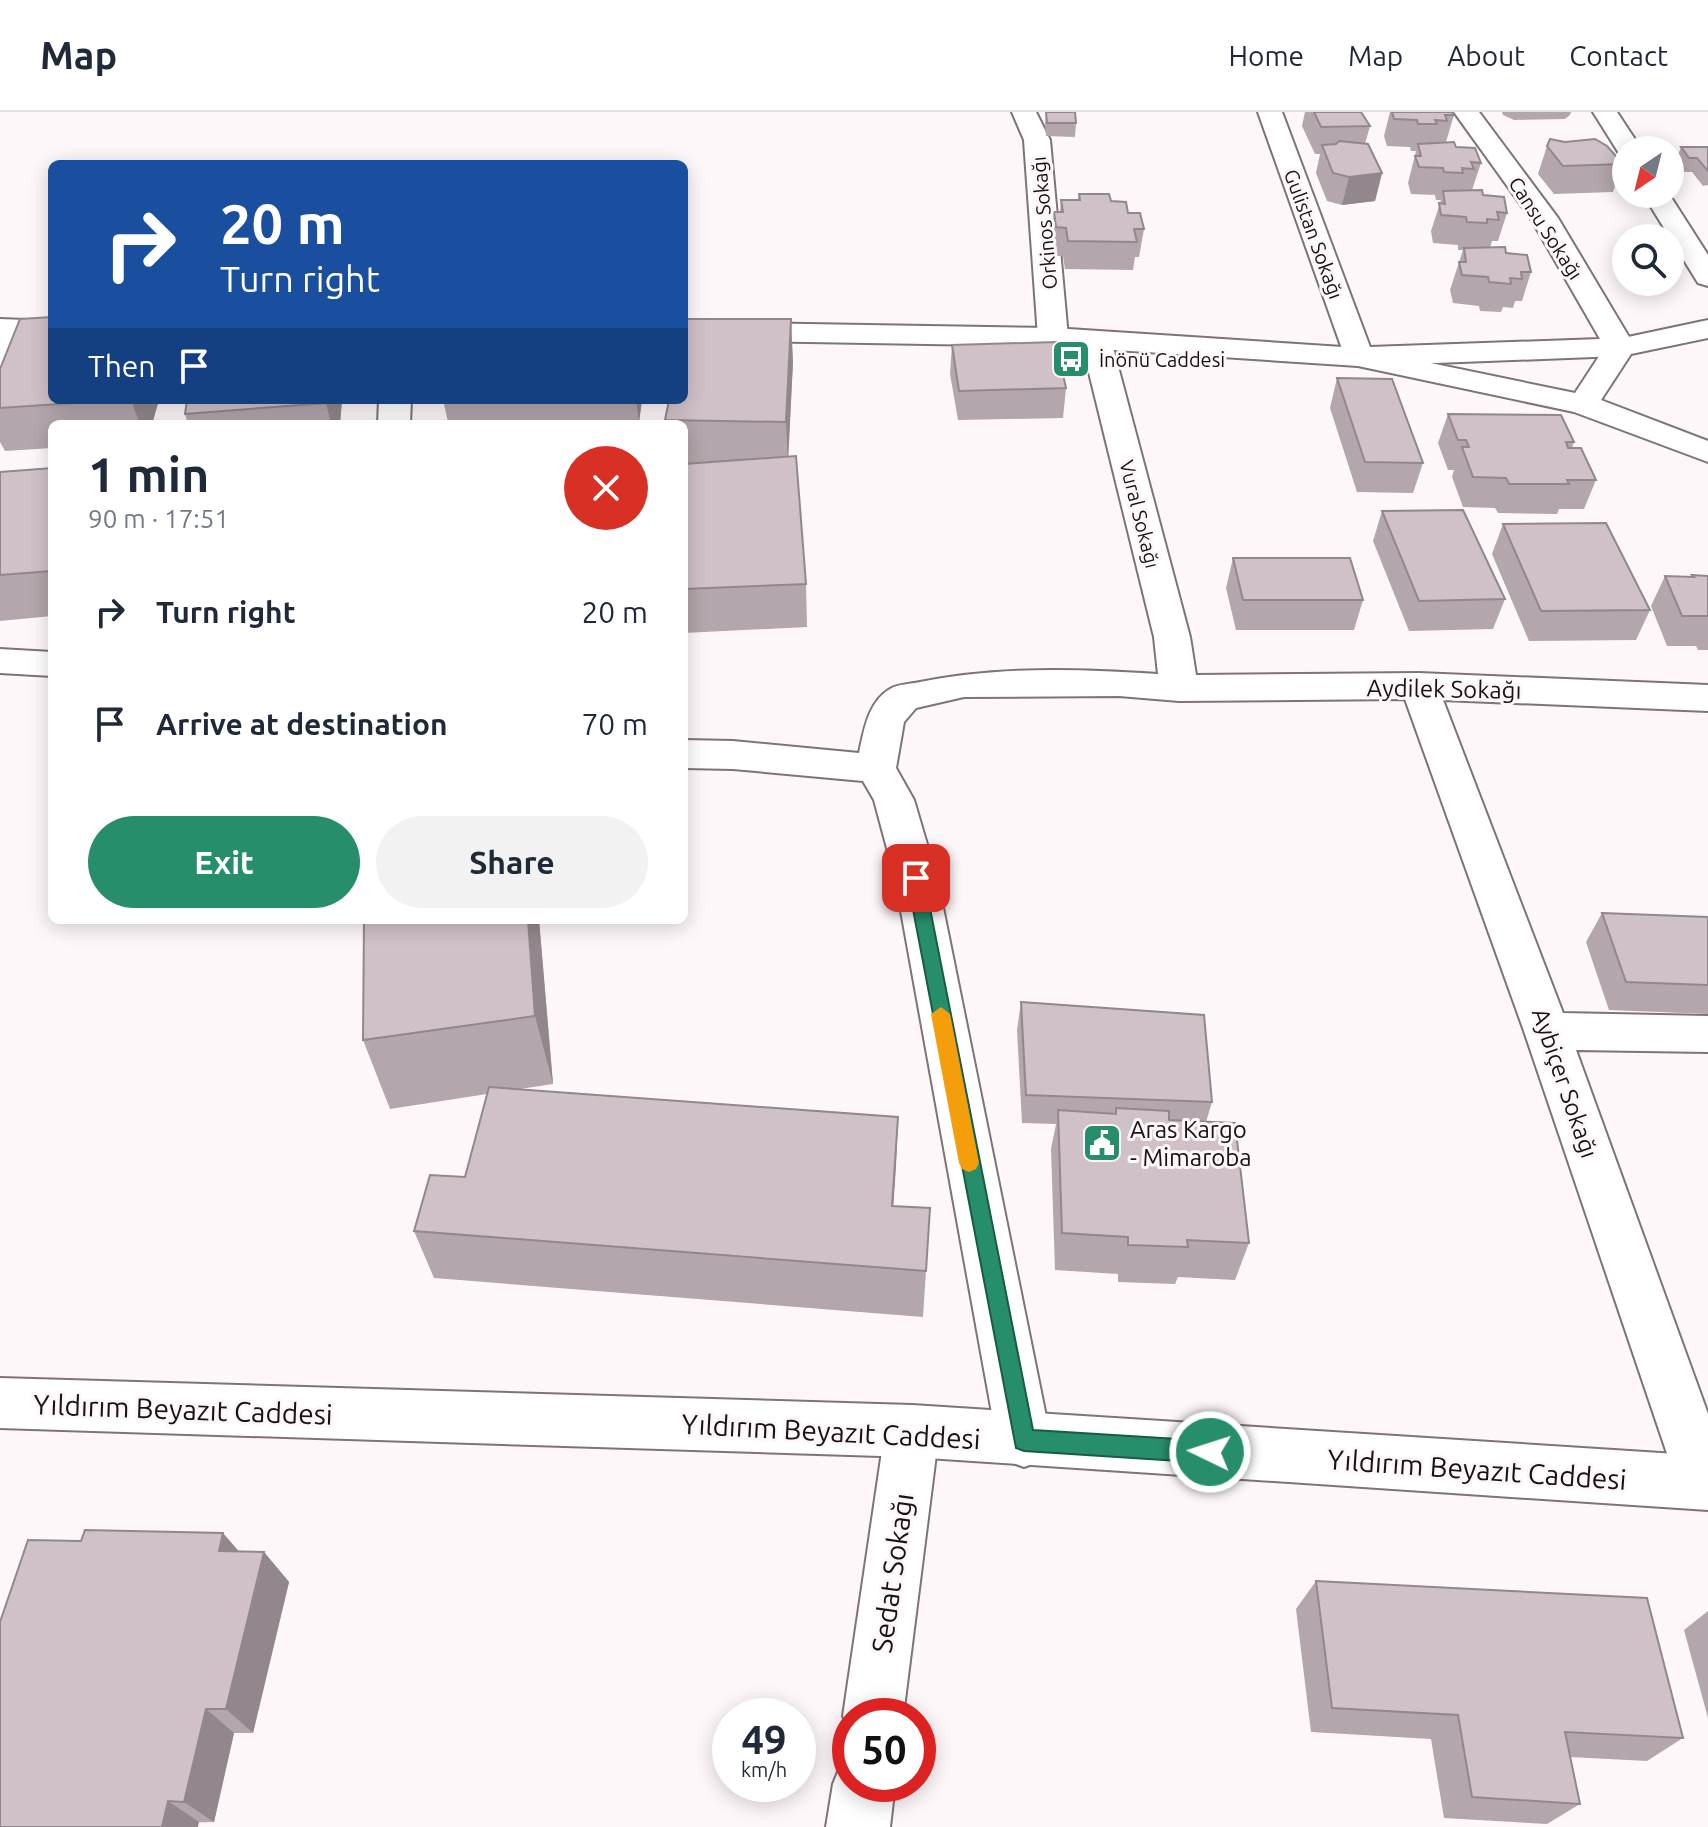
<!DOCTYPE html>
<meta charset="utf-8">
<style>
:root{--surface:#fff;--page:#f2f2f3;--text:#1f2937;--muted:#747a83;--line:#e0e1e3;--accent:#268e6b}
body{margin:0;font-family:Ubuntu,sans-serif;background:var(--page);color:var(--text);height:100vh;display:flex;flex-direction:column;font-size:30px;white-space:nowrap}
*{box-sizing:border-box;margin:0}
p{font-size:26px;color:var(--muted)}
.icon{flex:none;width:44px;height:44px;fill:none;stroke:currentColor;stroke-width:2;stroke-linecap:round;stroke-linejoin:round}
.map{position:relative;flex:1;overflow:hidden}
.panel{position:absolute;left:48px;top:308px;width:640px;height:504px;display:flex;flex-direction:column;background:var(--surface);border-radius:12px;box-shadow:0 4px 20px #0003}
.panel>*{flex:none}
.banner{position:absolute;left:48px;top:48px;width:640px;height:244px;border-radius:12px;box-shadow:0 4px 20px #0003;background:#1a4fa0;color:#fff;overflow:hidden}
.needle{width:52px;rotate:215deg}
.tools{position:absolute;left:1612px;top:24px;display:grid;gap:16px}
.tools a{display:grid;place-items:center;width:72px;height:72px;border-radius:50%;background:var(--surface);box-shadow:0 4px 20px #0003;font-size:40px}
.speed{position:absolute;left:712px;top:1586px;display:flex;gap:16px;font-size:40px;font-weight:700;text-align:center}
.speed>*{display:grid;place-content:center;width:104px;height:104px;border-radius:50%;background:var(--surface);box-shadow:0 4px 20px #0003;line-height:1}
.speed small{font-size:20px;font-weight:400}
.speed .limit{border:12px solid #d22;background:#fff;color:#111}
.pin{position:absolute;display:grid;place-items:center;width:68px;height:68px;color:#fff;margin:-34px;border-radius:16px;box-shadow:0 4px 12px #0006}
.me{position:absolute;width:88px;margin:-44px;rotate:274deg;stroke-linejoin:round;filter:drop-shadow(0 0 6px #0008)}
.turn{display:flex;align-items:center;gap:28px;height:168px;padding:0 40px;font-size:36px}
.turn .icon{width:104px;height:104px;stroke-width:2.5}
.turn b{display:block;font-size:56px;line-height:68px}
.then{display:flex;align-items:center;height:76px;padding:0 40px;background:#0003;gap:16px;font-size:30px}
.round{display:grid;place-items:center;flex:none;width:84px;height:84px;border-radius:42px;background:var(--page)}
.head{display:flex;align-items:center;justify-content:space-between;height:136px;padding:0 40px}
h1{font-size:48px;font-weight:700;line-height:60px}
.cta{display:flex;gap:16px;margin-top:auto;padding:16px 40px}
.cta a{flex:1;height:92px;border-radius:48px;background:var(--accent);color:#fff;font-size:32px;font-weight:700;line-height:92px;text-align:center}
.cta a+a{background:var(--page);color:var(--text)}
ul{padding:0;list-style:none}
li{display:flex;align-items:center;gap:24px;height:112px;padding:0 40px}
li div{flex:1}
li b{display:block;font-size:30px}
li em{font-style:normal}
header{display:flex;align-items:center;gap:48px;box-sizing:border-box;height:112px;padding:0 40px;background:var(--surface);border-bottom:2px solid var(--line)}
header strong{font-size:38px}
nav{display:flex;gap:44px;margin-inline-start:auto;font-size:28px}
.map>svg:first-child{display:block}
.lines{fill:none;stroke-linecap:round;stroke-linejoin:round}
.street-casing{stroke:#7f7278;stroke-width:4}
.secondary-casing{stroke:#7f7278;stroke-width:4}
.street{fill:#fff;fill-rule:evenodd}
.secondary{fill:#fff;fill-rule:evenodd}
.wall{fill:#b3a6ac}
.shaded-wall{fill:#92878c}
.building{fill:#d0c1c8;stroke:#92878c;stroke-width:2}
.route{fill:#268e6b;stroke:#195c46;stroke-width:2}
.slow{fill:#f59e0b}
.labels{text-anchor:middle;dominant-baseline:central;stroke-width:6;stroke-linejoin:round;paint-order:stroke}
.far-street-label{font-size:20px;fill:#181315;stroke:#fdf7fa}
.far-poi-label{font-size:20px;fill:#181315;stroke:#fdf7fa;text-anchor:start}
.street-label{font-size:24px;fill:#181315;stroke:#fdf7fa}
.poi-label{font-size:24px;fill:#181315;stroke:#fdf7fa;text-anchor:start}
.near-street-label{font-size:28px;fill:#181315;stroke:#fdf7fa}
</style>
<header>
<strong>Map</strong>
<nav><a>Home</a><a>Map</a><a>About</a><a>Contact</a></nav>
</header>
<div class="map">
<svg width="1708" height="1715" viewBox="0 0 1708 1715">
<rect width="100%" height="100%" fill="#fdf7fa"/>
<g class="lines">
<defs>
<path id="street" d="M 1012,0 L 1036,0 L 1050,28 L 1068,225 L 1064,231 L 1053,234 L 1042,231 L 1038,225 L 1024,28 Z
M 1258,0 L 1282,0 L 1370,235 L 1600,227 L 1531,107 L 1454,0 L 1479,0 L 1558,106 L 1635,235 L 1631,241 L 1620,244 L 1358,254 L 1347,251 Z
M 1593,0 L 1617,0 L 1642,38 L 1626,38 L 1626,45 L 1620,43 Z
M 1643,82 L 1669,82 L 1708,143 L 1708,174 L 1698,171 Z
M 15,208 L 25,211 L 30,217 L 11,266 L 0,269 L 0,218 L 5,211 Z
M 1096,219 L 1107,222 L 1111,228 L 1190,525 L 1196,563 L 1419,561 L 1708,573 L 1708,599 L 1443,588 L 1563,901 L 1708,904 L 1708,940 L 1576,938 L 1708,1302 L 1708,1397 L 1685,1390 L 1677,1371 L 1524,919 L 1405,587 L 1179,589 L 1119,584 L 964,585 L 916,596 L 904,610 L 896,656 L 914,688 L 937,766 L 1051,1329 L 1043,1348 L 1024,1355 L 1005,1348 L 997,1329 L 895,766 L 874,688 L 863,669 L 733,657 L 684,656 L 684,628 L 733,629 L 859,641 C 864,618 868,590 890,577 C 898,572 911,572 920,570 C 997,554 1080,557 1158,562 L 1154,525 L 1081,228 L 1085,222 Z
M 379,288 L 411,288 L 410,312 L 378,312 Z
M 0,537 L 52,540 L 52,564 L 0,561 Z
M 912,1293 L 931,1301 L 939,1319 L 903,1604 L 850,1604 L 850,1622 L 843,1604 L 885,1319 L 893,1301 Z
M 850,1647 L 850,1672 L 895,1672 L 890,1715 L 826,1715 L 833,1672 L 842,1650 Z"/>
<path id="secondary" d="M 0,207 L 52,209 L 52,227 L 0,225 Z
M 1708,208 L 1708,226 L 1631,242 L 1601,288 L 1708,329 L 1708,350 L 1574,300 L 1358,254 L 1053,234 L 684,228 L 684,210 L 1053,216 L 1358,236 L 1575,281 L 1609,229 Z
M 0,1266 L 912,1293 L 1708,1344 L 1708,1398 L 912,1345 L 0,1316 Z"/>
</defs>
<use href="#street" class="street-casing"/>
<use href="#secondary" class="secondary-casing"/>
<use href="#street" class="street"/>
<use href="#secondary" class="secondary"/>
</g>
<path class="wall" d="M 1046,0 L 1076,11 L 1075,25 L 1046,24 L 1045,12 Z
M 1305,0 L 1361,0 L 1370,14 L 1365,32 L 1382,61 L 1375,89 L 1342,93 L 1327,89 L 1316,61 L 1320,42 L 1315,42 L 1302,14 Z
M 1390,0 L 1452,0 L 1454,3 L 1446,30 L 1440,31 L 1456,35 L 1481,51 L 1472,78 L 1483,83 L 1507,101 L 1498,129 L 1492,129 L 1490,136 L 1506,141 L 1531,160 L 1522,189 L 1515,189 L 1513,196 L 1503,195 L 1501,200 L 1480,199 L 1479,194 L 1453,191 L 1450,178 L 1463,138 L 1458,138 L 1458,133 L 1433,131 L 1431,119 L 1441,88 L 1436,88 L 1435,83 L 1411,82 L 1408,71 L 1416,39 L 1411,39 L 1410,35 L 1387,34 L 1384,24 Z
M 1502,0 L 1571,0 L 1570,3 L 1565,7 L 1514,8 L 1503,3 Z
M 1565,30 L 1623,52 L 1613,80 L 1554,82 L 1538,62 L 1547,34 Z
M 1681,35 L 1708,35 L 1708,73 L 1703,74 L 1692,60 L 1684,60 L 1676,49 Z
M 1079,82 L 1111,89 L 1128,101 L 1144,117 L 1139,145 L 1135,145 L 1133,158 L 1065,157 L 1063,144 L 1053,144 L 1051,128 L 1054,100 L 1060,100 L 1061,88 L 1078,88 Z
M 952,233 L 1066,276 L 1063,306 L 958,308 L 950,262 Z
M 793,249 L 788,345 L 806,472 L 807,515 L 684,521 L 684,352 L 698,351 L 684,351 L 684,312 L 666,312 L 665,308 Z
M 0,257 L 52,288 L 159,288 L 152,312 L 52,312 L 52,336 L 5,339 L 0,330 Z
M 1337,266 L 1423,351 L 1413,381 L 1357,380 L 1330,296 Z
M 342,288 L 340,312 L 188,312 L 185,302 Z
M 443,288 L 642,288 L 639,310 L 448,310 Z
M 1448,302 L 1574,330 L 1572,336 L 1596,368 L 1584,397 L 1559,397 L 1557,402 L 1498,401 L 1495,396 L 1463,395 L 1452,365 L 1454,358 L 1448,358 L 1438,331 Z
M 52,356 L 52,504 L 0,509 L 0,360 Z
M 1382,399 L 1505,487 L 1493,517 L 1409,519 L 1373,429 Z
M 1503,412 L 1650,498 L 1636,528 L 1529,529 L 1492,442 Z
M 1233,446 L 1363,488 L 1354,518 L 1236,518 L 1226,476 Z
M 1692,463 L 1708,464 L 1708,538 L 1698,538 L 1696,534 L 1667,534 L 1651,494 L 1665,464 L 1691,465 Z
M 1602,801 L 1708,805 L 1708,902 L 1609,898 L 1586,830 Z
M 364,808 L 539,808 L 553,972 L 520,977 L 898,1005 L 893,1094 L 930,1096 L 923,1205 L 434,1166 L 414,1119 L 465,1065 L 487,982 L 390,997 L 363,928 Z
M 1021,890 L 1212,990 L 1206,1010 L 1249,1131 L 1235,1168 L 1178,1165 L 1175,1172 L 1118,1170 L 1118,1162 L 1055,1158 L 1051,1037 L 1056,1012 L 1022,1011 L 1017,918 Z
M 239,1440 L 264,1440 L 289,1470 L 253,1621 L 234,1621 L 214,1710 L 0,1715 Z
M 1316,1469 L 1683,1626 L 1647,1649 L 1570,1645 L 1580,1692 L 1547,1712 L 1444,1706 L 1431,1627 L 1311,1620 L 1296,1497 Z
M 1708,1499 L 1708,1606 L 1684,1518 Z"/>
<path class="shaded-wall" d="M 1382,61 L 1375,89 L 1342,93 L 1349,65 Z
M 791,207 L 793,249 L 788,352 L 786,310 Z
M 131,288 L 159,288 L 152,312 L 140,312 Z
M 326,288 L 342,288 L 340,312 L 331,312 L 326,291 Z
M 636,288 L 642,288 L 639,310 Z
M 528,808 L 539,808 L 553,972 L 535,904 Z
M 898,1005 L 896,1054 L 890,1142 L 892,1094 Z
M 223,1421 L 249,1451 L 219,1439 Z
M 264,1440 L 289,1470 L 253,1621 L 226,1597 Z
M 206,1597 L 234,1621 L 214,1710 L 184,1690 Z
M 168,1689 L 199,1710 L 198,1715 L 162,1715 Z"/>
<path class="building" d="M 1046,0 L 1075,0 L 1076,11 L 1047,11 Z
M 1314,0 L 1361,0 L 1370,14 L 1321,15 Z
M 1392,0 L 1452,0 L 1454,3 L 1445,3 L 1447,9 L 1435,8 L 1437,12 L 1418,12 L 1417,8 L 1394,7 Z
M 1550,27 L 1565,30 L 1595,27 L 1607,34 L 1623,52 L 1563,54 L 1547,34 Z
M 1339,29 L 1368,32 L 1382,61 L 1349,65 L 1333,61 L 1322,33 L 1336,32 Z
M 1454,30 L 1456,35 L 1475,36 L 1481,51 L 1471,50 L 1474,57 L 1462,56 L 1463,61 L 1444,60 L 1443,56 L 1419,55 L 1415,44 L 1421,44 L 1418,32 Z
M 1681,35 L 1708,35 L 1708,59 L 1697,46 L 1689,46 Z
M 1482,78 L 1483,83 L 1504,85 L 1507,101 L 1497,100 L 1499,108 L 1487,107 L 1487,111 L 1467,110 L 1466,105 L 1441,103 L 1439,91 L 1445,92 L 1443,79 Z
M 1079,82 L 1109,82 L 1111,89 L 1126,90 L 1128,101 L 1140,101 L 1144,117 L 1134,117 L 1137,130 L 1068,129 L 1066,116 L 1056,115 L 1054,100 L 1063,100 L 1061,88 L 1080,88 Z
M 1505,135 L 1506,141 L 1527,143 L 1531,160 L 1521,160 L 1522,167 L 1510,166 L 1511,172 L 1489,170 L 1488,165 L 1462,163 L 1459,150 L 1466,150 L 1464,136 Z
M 52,205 L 52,288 L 117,288 L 0,296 L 0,257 L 20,207 Z
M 684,207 L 791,207 L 786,310 L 665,308 L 669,288 L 684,288 Z
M 1056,230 L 1066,276 L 959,279 L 952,233 Z
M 1337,266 L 1392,267 L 1423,351 L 1365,350 Z
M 187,288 L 326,288 L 326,291 L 185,302 Z
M 1448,302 L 1561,303 L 1574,330 L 1566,330 L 1568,336 L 1581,336 L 1596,368 L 1567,368 L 1569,372 L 1509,372 L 1506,366 L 1473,365 L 1462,335 L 1469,335 L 1466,328 L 1458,328 Z
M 796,344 L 806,472 L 684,477 L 684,352 Z
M 52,356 L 52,459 L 0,463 L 0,360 Z
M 1463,398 L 1505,487 L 1419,489 L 1382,399 Z
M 1606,411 L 1650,498 L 1541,499 L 1503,412 Z
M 1233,446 L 1350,446 L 1363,488 L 1243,488 Z
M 1692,463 L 1708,464 L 1708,504 L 1682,504 L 1665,464 L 1694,465 Z
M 1602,801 L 1708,805 L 1708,873 L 1626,870 Z
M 364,808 L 528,808 L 535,904 L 363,928 Z
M 1021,890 L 1204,903 L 1212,990 L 1026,983 Z
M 489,975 L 898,1005 L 892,1094 L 930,1096 L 926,1159 L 414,1119 L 430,1063 L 465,1065 Z
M 1116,996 L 1169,999 L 1169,1008 L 1235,1011 L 1249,1131 L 1187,1128 L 1188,1135 L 1128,1133 L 1128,1125 L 1062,1121 L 1058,998 L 1116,1002 Z
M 85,1418 L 223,1421 L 219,1439 L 264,1440 L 226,1597 L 206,1597 L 184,1690 L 168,1689 L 162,1715 L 0,1715 L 0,1510 L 28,1428 L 81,1429 Z
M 1316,1469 L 1647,1486 L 1683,1626 L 1565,1620 L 1580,1692 L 1472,1685 L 1458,1603 L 1332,1596 Z"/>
<path class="route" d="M 916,760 L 924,766 L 1033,1318 L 1210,1329 L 1218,1332 L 1221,1340 L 1218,1348 L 1210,1351 L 1024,1339 L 1016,1336 L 907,766 Z"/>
<path class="slow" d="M 941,895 L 950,902 L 979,1051 L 976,1057 L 969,1060 L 962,1057 L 959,1051 L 931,902 Z"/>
<defs>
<symbol id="bus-square" viewBox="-11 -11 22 22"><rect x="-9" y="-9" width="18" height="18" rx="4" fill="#268e6b" stroke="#fdf7fa"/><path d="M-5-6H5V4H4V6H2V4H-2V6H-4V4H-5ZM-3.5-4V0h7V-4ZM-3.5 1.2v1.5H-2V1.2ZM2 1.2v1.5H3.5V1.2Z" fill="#fff"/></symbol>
<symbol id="civic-square" viewBox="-11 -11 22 22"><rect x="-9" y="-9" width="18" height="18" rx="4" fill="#268e6b" stroke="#fdf7fa"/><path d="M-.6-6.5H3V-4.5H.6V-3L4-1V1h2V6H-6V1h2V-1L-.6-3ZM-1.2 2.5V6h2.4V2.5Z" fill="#fff"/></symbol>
</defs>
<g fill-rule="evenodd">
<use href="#bus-square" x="1049" y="225" width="44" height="44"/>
<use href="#civic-square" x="1080" y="1009" width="44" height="44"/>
</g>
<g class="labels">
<g class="far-street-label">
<text transform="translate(1044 111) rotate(-95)">Orkinos Sokağı</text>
<text transform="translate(1546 116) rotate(57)">Cansu Sokağı</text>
<text transform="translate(1314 122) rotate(70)">Gulistan Sokağı</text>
<text transform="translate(1140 402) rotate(76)">Vural Sokağı</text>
</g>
<g class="far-poi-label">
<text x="1099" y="247">İnönü Caddesi</text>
</g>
<g class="street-label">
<text transform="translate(1444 577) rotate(1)">Aydilek Sokağı</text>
<text transform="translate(1565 971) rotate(71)">Aybiçer Sokağı</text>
</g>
<g class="poi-label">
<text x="1130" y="1017">Aras Kargo<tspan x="1130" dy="28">- Mimaroba</tspan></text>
</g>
<g class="near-street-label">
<text transform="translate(183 1297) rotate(2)">Yıldırım Beyazıt Caddesi</text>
<text transform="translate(831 1319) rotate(3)">Yıldırım Beyazıt Caddesi</text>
<text transform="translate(1477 1357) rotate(4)">Yıldırım Beyazıt Caddesi</text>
<text transform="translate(892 1461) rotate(-82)">Sedat Sokağı</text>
</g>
</g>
</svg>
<div class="tools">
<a><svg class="needle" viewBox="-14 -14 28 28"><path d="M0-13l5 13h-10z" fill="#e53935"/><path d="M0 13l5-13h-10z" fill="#747a83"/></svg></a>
<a><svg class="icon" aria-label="search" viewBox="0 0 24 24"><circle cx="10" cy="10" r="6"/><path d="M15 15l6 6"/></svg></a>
</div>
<div class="speed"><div>49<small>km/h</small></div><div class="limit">50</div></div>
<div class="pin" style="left:916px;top:766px;background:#d93025"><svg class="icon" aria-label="arrive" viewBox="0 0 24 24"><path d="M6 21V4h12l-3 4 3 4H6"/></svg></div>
<svg class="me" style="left:1210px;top:1340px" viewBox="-20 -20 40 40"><circle r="17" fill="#268e6b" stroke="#fff" stroke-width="3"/><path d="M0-11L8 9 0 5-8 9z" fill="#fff"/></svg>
<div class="banner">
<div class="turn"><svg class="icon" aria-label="right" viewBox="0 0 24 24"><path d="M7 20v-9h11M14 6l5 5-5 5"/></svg><div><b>20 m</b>Turn right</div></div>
<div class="then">Then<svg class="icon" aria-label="arrive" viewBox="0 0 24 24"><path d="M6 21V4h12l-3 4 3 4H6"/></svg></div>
</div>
<section class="panel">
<div class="head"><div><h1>1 min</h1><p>90 m · 17:51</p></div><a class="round" style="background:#d93025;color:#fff"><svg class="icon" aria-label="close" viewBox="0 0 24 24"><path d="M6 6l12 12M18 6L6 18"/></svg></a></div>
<ul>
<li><svg class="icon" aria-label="right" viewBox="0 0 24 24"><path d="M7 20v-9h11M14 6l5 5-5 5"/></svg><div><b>Turn right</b></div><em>20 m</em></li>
<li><svg class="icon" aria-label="arrive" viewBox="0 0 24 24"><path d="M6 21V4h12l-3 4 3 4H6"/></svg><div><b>Arrive at destination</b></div><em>70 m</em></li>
</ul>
<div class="cta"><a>Exit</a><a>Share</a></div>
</section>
</div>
